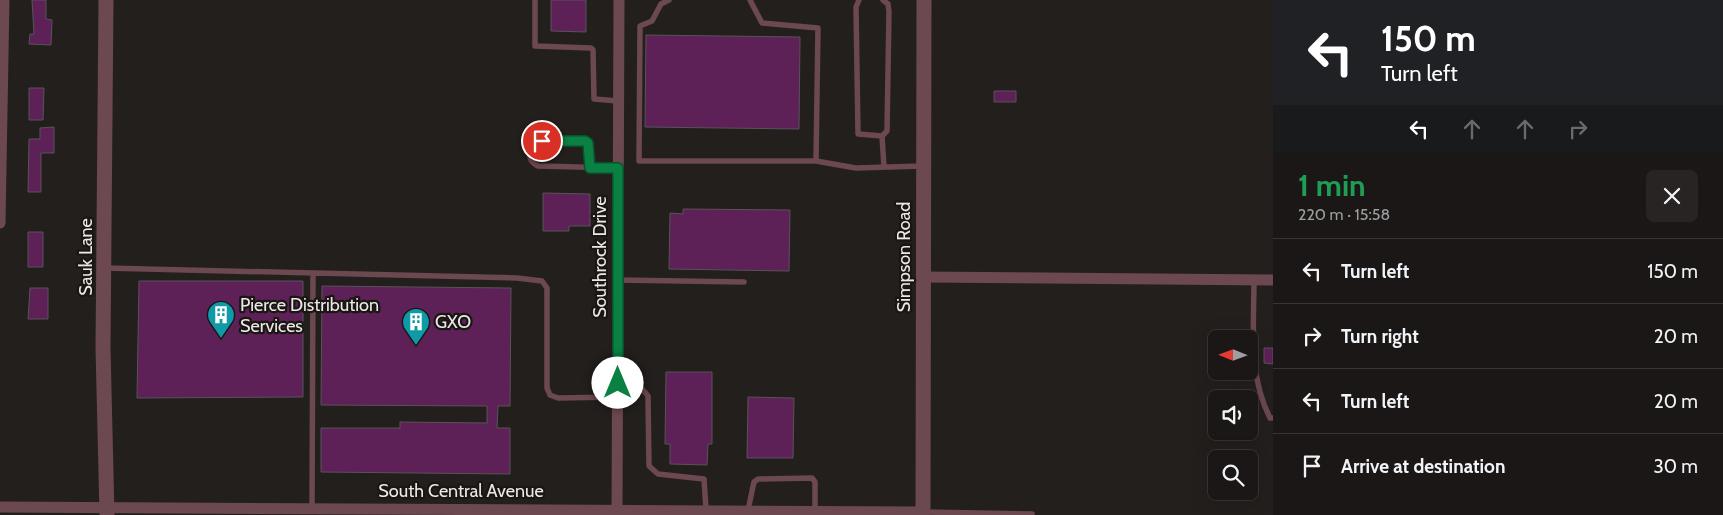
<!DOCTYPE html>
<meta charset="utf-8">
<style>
:root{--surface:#1a1716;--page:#272423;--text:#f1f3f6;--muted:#9f9fa1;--line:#383635}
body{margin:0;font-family:Cabin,sans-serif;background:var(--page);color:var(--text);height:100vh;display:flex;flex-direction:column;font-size:19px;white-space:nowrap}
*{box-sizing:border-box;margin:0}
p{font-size:16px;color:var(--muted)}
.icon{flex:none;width:28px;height:28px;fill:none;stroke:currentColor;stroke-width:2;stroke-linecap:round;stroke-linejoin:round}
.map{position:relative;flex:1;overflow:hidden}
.panel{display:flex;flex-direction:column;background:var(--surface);width:450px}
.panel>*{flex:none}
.hud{background:#202124;color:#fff;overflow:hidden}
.needle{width:32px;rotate:271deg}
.tools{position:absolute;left:1208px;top:330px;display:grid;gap:10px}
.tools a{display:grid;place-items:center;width:50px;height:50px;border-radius:8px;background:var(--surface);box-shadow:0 5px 20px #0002,0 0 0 1px var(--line);font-size:25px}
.pin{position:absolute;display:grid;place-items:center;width:42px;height:42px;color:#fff;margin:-21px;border:2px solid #fff;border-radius:50%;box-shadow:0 1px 5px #0007}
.me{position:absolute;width:55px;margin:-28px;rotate:0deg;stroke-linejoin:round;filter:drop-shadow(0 0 4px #0008)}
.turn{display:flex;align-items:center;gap:18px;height:105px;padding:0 25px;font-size:22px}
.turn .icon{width:65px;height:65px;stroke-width:2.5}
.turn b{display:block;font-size:35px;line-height:42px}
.lanes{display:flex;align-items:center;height:48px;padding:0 25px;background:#0003;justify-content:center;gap:25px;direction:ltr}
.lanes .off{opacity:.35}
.round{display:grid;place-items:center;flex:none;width:52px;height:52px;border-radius:8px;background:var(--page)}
.overview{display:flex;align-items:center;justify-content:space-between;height:85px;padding:0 25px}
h1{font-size:30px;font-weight:800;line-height:38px;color:#1e9e55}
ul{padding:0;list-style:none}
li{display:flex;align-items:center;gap:15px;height:65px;padding:0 25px;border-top:1px solid var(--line)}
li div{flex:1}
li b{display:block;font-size:19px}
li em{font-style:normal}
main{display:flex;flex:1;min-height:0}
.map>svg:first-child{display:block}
.building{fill:#5d2158;stroke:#585458}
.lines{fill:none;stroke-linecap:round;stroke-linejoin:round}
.service{stroke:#6c4850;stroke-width:5.5}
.minor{stroke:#6c4850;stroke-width:11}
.tertiary{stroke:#6c4850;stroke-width:15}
.route-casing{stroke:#07532c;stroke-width:12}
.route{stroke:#0b8043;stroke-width:9}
.labels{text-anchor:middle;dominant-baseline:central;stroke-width:4.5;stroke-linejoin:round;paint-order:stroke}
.street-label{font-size:18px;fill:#ebe8e7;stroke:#191613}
.poi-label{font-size:18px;fill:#ebe8e7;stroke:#191613;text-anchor:start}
</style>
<main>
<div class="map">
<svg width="1273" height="515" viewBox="0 0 1273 515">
<rect width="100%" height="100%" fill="#231f1d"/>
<path class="building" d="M 32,0 L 46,0 L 46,19 L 52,20 L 51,45 L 29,44 L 30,34 L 34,34 Z
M 551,0 L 586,0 L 586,32 L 551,31 Z
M 646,35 L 800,37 L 799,129 L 645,127 Z
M 29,88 L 44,88 L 43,120 L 29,120 Z
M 994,91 L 1016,91 L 1016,102 L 994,102 Z
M 54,127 L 54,153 L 41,153 L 41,192 L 28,192 L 29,139 L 40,139 L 40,128 Z
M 543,193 L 590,194 L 590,226 L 569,226 L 569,231 L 543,231 Z
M 683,209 L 790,210 L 789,271 L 669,269 L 670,213 L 683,214 Z
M 28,232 L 43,232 L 43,267 L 28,267 Z
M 139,281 L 303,281 L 303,397 L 137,398 Z
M 322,286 L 511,288 L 510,406 L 498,406 L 497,428 L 510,428 L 510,474 L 321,472 L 321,428 L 400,428 L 400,422 L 487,423 L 487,406 L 321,405 Z
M 30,288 L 48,288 L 48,319 L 28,319 Z
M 1264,348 L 1273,348 L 1273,364 L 1264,363 Z
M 666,372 L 712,372 L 712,444 L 708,444 L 707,465 L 670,464 L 670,444 L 665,444 Z
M 748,397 L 794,398 L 793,458 L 747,458 Z"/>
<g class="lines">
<path class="service" d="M 535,0 L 535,46 L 591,48 L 593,50 L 594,99 L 618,101
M 669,0 L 661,4 L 652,21 L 640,26 L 639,161 L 816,161 L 856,168 L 923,166
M 750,0 L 762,23 L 818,28 L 816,161
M 859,0 L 856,7 L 858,134 L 882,136
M 883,0 L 888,4 L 889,12 L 887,131 L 882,136 L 884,167
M 590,168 L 588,143 L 585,141 C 569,141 542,136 530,146 C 529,156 529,162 538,166 L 618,168
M 105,268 L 517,278 L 542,281 L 547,288 L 547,388 L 550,395 L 558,398 L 618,397
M 618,280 L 744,282
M 1254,280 C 1254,327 1248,375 1270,418 L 1273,418
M 618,383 L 638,384 L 648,396 L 649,466 L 658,474 L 704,479 L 706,509
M 312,508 L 313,274
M 748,510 L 754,482 L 758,479 L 812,478 L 815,482 L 815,511
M 925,512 L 1032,514"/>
<path class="minor" d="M 0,223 L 4,0
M 923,277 L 1273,280
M 0,507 L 923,512
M 617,515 L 619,0"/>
<path class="tertiary" d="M 106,0 L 103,348 L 107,515
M 923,515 L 924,0"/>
</g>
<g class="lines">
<defs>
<path id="route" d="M 542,141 L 585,141 L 588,143 L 590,168 L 618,168 L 618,383"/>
</defs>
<use href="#route" class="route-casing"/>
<use href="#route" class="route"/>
</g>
<defs>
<symbol id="building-pin" viewBox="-11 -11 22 30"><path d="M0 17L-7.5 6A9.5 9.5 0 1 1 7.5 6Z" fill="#0f9aa8" stroke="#191613"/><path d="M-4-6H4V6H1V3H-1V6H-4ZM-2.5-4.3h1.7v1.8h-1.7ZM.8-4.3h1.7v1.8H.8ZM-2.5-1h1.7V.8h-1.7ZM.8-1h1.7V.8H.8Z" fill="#fff"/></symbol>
</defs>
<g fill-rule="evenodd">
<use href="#building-pin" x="205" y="299" width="32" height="43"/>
<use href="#building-pin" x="400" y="306" width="32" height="43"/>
</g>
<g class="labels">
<g class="street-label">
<text transform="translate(86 257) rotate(-90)">Sauk Lane</text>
<text transform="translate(600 257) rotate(-90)">Southrock Drive</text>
<text transform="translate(904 257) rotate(-90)">Simpson Road</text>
<text x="461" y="491">South Central Avenue</text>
</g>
<g class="poi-label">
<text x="240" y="305">Pierce Distribution<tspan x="240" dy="21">Services</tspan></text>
<text x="435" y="322">GXO</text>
</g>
</g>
</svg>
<div class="tools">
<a><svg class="needle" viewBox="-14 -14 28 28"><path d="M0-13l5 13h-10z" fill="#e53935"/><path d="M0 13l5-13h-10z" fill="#9f9fa1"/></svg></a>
<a><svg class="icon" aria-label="sound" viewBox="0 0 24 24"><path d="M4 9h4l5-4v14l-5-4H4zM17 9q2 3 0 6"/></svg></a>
<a><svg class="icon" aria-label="search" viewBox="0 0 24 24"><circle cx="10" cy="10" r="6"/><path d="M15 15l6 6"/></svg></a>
</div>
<div class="pin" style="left:542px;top:141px;background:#d93025"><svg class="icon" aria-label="arrive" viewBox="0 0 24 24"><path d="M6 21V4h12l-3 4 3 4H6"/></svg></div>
<svg class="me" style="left:618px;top:383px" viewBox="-20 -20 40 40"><circle r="19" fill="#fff"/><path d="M0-13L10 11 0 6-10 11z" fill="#0b8043"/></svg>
</div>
<section class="panel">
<div class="hud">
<div class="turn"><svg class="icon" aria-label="left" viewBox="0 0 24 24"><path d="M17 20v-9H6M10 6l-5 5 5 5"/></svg><div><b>150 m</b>Turn left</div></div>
<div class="lanes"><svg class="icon" aria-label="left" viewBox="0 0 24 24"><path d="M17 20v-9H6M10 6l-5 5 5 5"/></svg><svg class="icon off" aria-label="ahead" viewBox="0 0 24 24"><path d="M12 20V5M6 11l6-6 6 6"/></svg><svg class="icon off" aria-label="ahead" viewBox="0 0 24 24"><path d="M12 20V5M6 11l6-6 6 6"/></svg><svg class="icon off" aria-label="right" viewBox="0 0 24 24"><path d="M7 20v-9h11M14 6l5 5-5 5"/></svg></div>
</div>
<div class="overview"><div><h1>1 min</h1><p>220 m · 15:58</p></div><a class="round"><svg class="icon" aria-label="close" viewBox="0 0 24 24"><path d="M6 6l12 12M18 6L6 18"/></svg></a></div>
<ul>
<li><svg class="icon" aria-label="left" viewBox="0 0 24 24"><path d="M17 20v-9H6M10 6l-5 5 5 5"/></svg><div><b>Turn left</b></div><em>150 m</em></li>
<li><svg class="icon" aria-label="right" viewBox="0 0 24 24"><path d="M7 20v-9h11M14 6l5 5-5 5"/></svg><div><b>Turn right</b></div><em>20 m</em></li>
<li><svg class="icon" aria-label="left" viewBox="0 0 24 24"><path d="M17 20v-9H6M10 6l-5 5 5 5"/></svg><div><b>Turn left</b></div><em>20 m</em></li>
<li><svg class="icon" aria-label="arrive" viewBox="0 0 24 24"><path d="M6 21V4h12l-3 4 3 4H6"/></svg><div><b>Arrive at destination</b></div><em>30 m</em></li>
</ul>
</section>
</main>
